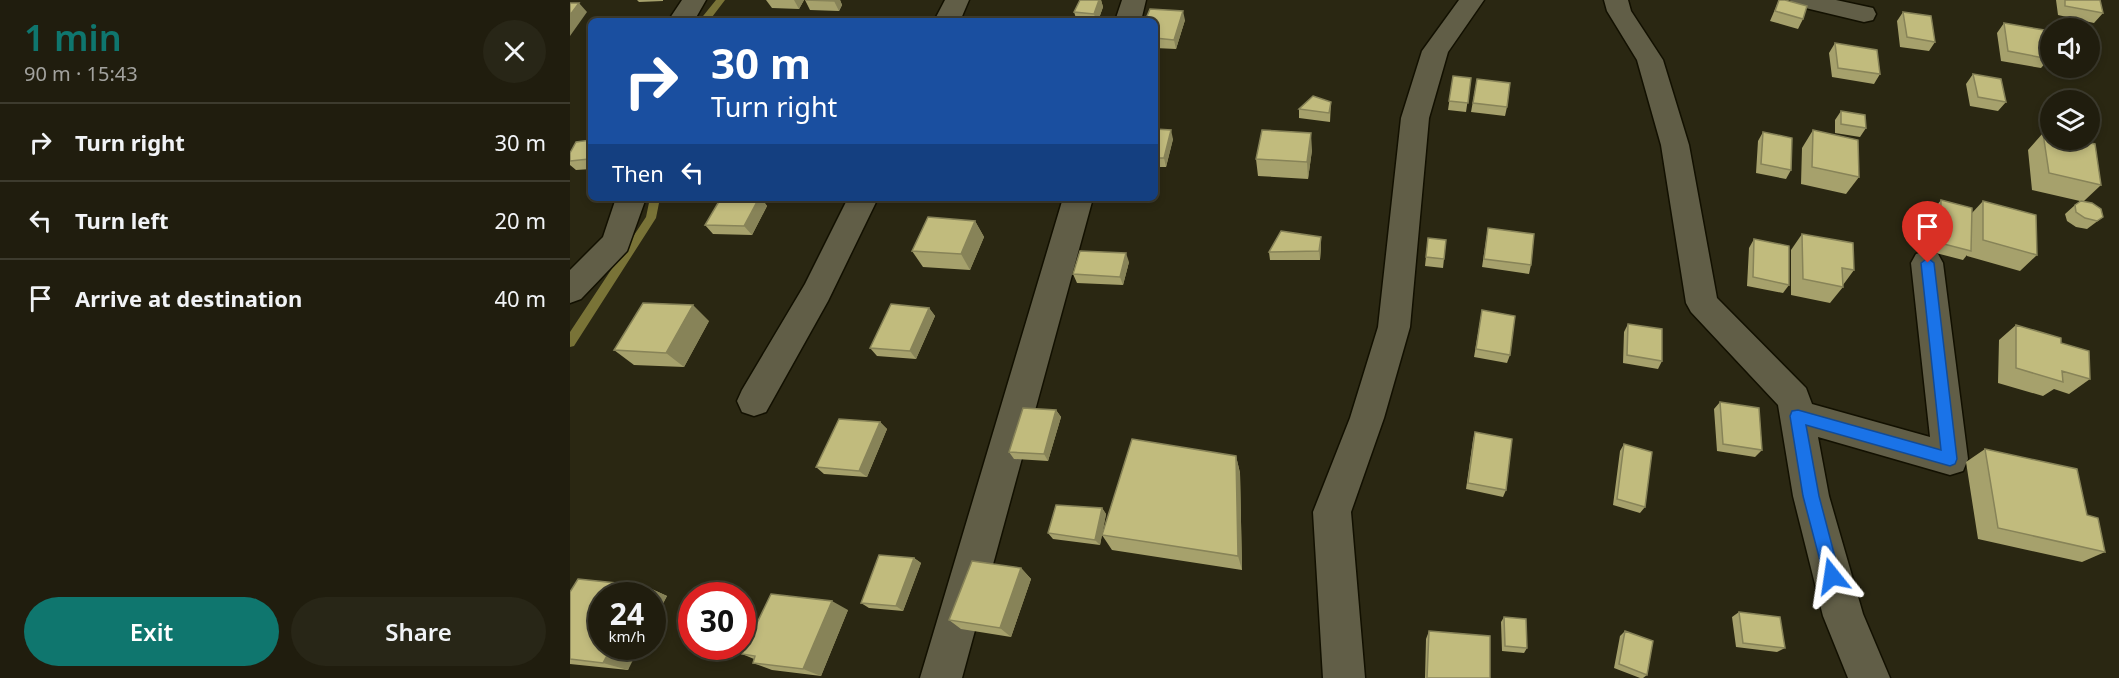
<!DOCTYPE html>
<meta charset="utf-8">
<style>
:root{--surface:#201d0e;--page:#282617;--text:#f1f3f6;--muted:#a2a29e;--line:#3d3b2e;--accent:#0f766e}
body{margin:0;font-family:"Noto Sans",sans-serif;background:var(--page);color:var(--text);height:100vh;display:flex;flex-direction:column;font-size:22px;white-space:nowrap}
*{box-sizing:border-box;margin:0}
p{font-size:20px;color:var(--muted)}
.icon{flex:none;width:33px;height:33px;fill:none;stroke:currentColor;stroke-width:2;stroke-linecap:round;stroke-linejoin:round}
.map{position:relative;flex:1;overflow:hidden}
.drawer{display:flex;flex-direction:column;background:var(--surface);width:570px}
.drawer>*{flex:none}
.hud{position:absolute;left:18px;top:18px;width:570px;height:183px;border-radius:9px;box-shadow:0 3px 9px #0003,0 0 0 2px var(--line);background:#1a4fa0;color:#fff;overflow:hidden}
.controls{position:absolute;left:1470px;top:18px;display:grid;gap:12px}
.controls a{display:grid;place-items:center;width:60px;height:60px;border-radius:50%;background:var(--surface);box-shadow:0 3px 9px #0003,0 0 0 2px var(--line);font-size:30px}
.speed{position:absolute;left:18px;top:582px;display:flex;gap:12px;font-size:30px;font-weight:700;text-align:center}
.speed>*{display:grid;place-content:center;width:78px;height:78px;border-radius:50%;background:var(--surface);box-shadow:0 3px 9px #0003,0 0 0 2px var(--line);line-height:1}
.speed small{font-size:15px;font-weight:400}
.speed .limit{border:9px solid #d22;background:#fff;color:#111}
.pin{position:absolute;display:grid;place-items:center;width:51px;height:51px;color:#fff;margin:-62px -26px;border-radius:50% 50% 50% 0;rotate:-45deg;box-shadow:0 0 6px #0007}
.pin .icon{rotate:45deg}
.me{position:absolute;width:66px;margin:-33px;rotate:345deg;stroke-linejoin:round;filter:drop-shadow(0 0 4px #0008)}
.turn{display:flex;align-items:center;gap:21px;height:126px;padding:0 24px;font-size:27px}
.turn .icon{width:78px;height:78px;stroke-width:2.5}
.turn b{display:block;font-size:42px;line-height:51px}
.then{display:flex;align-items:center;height:57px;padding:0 24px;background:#0003;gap:12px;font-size:22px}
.round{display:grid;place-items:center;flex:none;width:63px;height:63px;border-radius:32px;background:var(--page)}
.headline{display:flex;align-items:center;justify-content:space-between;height:102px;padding:0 24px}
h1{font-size:36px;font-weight:600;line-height:45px;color:var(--accent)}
.button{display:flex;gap:12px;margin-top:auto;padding:12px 24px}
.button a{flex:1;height:69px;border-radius:36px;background:var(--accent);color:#fff;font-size:24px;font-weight:600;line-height:69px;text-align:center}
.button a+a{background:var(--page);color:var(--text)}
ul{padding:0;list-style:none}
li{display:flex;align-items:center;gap:18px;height:78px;padding:0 24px;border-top:2px solid var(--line)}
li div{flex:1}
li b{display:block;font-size:22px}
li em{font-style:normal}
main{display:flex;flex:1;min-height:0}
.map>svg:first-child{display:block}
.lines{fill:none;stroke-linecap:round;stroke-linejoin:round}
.stream{fill:#797337;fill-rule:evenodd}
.minor-casing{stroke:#121000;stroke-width:3}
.minor{fill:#615e47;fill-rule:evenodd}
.wall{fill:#a6a16c}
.shaded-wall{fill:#878358}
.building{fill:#c1bb7d;stroke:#878358;stroke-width:1.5}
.route{fill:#1a73e8;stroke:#114b97;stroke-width:1.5}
</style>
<main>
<section class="drawer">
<div class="headline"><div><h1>1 min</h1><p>90 m · 15:43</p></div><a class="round"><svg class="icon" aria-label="close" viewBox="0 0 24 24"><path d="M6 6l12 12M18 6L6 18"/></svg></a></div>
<ul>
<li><svg class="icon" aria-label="right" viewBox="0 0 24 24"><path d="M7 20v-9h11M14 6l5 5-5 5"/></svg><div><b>Turn right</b></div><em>30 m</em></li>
<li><svg class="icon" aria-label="left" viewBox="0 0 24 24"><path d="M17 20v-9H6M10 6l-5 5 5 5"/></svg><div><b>Turn left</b></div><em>20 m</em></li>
<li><svg class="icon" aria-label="arrive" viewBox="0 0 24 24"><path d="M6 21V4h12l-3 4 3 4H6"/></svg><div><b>Arrive at destination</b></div><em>40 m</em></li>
</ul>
<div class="button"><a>Exit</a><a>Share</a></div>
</section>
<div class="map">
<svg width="1549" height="678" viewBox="0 0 1549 678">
<rect width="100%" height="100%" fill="#2a2712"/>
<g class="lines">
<path class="stream" d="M 146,0 L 155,0 L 139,21 L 129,21 Z
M 80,198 L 90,198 L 86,218 L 4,346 L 0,347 L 0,332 L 76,217 Z"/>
<defs>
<path id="minor" d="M 112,0 L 136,0 L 124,21 L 98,21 Z
M 375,0 L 399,0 L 390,21 L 364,21 Z
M 552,0 L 576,0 L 571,21 L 545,21 Z
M 889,0 L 914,0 L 878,52 L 859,118 L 840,327 L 814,418 L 781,512 L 795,678 L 753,678 L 743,512 L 780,418 L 808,327 L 831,118 L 852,51 Z
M 1034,0 L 1058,0 L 1061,11 L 1093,60 L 1119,145 L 1147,298 L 1236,388 L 1242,404 L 1360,437 L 1341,263 L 1346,254 L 1357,251 L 1368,254 L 1373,263 L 1398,459 L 1393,471 L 1380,475 L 1248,437 L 1259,496 L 1293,614 L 1320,678 L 1278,678 L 1253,616 L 1223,496 L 1208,405 L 1121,312 L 1116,303 L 1091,145 L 1067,60 L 1037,11 Z
M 1220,0 L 1266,0 L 1303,8 L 1306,14 L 1303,20 L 1294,22 L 1223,5 Z
M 46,198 L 76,198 L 57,251 L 11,299 L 0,303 L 0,270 L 33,237 Z
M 278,198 L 308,198 L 258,301 L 196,412 L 184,416 L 172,412 L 167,401 L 172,390 L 235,284 Z
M 493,198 L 523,198 L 392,678 L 350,678 Z"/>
</defs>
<use href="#minor" class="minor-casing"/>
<use href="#minor" class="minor"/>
</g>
<path class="wall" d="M 67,0 L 93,0 L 93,1 L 69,2 Z
M 196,0 L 234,0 L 229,9 L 202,8 Z
M 235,0 L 270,0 L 272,5 L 269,11 L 240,10 Z
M 510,0 L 531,0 L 533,7 L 528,21 L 507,21 L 504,12 Z
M 1209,0 L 1233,19 L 1228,29 L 1200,21 Z
M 1486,0 L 1530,0 L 1533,13 L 1524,23 L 1488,15 Z
M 1333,12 L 1365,42 L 1359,51 L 1330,47 L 1327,21 Z
M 615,20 L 606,49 L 585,48 L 585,21 Z
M 1434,23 L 1479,59 L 1471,68 L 1431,61 L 1427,33 Z
M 1265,43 L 1310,74 L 1304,84 L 1262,77 L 1259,53 Z
M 1403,74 L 1436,102 L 1428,111 L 1400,106 L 1396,84 Z
M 883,76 L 901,78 L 896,112 L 878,110 Z
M 907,79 L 937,107 L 935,116 L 901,112 Z
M 761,102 L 760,122 L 729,118 L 729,109 Z
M 1271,111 L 1296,128 L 1290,137 L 1265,133 L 1265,120 Z
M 585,129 L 603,139 L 596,167 L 585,167 Z
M 1243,130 L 1289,177 L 1276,194 L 1231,184 L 1232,148 Z
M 1193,132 L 1221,170 L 1216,179 L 1186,173 L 1188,141 Z
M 1473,133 L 1531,185 L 1514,201 L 1533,217 L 1517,229 L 1506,227 L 1497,221 L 1495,214 L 1505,205 L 1510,201 L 1462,190 L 1458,150 Z
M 21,140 L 21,169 L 6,170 L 0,165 L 0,153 Z
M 742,150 L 738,179 L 688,176 L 686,159 Z
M 151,198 L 191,198 L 197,206 L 182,235 L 143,234 L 135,225 Z
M 1371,200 L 1402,213 L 1413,201 L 1467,255 L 1450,271 L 1397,256 L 1397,255 L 1393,260 L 1362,252 L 1364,209 Z
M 405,221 L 414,237 L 400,270 L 353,267 L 342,251 Z
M 918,228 L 961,265 L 959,274 L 912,267 Z
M 1232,234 L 1284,270 L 1273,285 L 1273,287 L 1260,303 L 1221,295 L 1221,250 Z
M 858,238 L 874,259 L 873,268 L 855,266 Z
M 1184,239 L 1219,285 L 1213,293 L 1177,286 L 1179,248 Z
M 751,246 L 750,260 L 700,260 L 699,252 Z
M 559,262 L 553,285 L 507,283 L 503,274 Z
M 359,308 L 365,316 L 346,359 L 307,356 L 300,348 Z
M 912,310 L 940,355 L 937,363 L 904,357 Z
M 139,321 L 114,367 L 64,365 L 44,350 Z
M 1058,324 L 1092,361 L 1088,369 L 1053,363 L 1054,332 Z
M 1446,325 L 1491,343 L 1520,379 L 1499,394 L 1484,389 L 1473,396 L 1428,383 L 1429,340 Z
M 1150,402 L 1192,450 L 1185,457 L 1147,451 L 1144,409 Z
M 486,410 L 491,417 L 478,461 L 444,459 L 439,452 Z
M 310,422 L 317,429 L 297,477 L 254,474 L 246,467 Z
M 905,432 L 936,490 L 933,497 L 896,489 L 903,440 Z
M 1054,444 L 1075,507 L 1070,513 L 1043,505 L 1050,451 Z
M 1415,449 L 1517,515 L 1535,552 L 1512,562 L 1408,539 L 1396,462 Z
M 666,456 L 670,473 L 672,570 L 542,550 L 532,535 Z
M 532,508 L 536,514 L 530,545 L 483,539 L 478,533 Z
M 344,558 L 351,563 L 333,611 L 299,608 L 291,603 Z
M 451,568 L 461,579 L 441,637 L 391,629 L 379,620 Z
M 75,586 L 97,596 L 82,624 L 82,596 L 58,670 L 0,664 L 0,592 Z
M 278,610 L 251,676 L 202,670 L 183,663 L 184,659 L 172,654 Z
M 1169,612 L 1215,648 L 1207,652 L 1166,647 L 1162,617 Z
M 934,617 L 957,648 L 954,653 L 932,651 L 931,622 Z
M 859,631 L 920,678 L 855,678 L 856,639 Z
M 1055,631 L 1077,675 L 1073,678 L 1070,678 L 1044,668 L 1050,636 Z"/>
<path class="shaded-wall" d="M 224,0 L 234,0 L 229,9 Z
M 264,0 L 270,0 L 272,5 L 269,11 L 264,1 Z
M 529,0 L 531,0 L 533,7 L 528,21 L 526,21 L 524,14 Z
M 9,3 L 17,12 L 0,36 L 0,15 Z
M 613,11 L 615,20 L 606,49 L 604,40 Z
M 601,130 L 603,139 L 596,167 L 594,158 Z
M 741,133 L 742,150 L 738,179 L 737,162 Z
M 189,198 L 191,198 L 197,206 L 182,235 L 174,226 Z
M 405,221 L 414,237 L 400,270 L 391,254 Z
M 751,237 L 751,246 L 750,260 L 749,251 Z
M 556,253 L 559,262 L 553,285 L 550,277 Z
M 123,305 L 139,321 L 114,367 L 96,353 Z
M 359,308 L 365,316 L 346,359 L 340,351 Z
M 486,410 L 491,417 L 478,461 L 474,454 Z
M 310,422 L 317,429 L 297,477 L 289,471 Z
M 666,456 L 670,473 L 672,570 L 668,556 Z
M 532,508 L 536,514 L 530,545 L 525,540 Z
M 344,558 L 351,563 L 333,611 L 326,606 Z
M 451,568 L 461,579 L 441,637 L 430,628 Z
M 75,586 L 97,596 L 82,624 L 82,596 L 70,596 Z
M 262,601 L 278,610 L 251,676 L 233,669 Z
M 42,646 L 70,646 L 58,670 L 33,663 Z"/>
<path class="building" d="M 235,0 L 264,0 L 264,1 Z
M 510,0 L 529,0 L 524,14 L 504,12 Z
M 1209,0 L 1215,0 L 1237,6 L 1233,19 L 1205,11 Z
M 1495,0 L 1530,0 L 1533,13 L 1495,6 Z
M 0,3 L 9,3 L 0,15 Z
M 580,9 L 613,11 L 604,40 L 585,38 L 585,21 L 575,21 Z
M 1333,12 L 1361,16 L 1365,42 L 1337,37 Z
M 215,19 L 245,20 L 245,21 L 214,21 Z
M 1434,23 L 1474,30 L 1479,59 L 1438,51 Z
M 1265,43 L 1307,50 L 1310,74 L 1268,68 Z
M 1403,74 L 1431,79 L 1436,102 L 1408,97 Z
M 883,76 L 901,78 L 898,103 L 879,101 Z
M 907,79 L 940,83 L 937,107 L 903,103 Z
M 743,96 L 761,102 L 759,113 L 729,109 Z
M 1271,111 L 1295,115 L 1296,128 L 1271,124 Z
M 585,129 L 601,130 L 594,158 L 585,158 Z
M 692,130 L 741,133 L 737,162 L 686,159 Z
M 1243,130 L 1288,140 L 1289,177 L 1242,167 Z
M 1193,132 L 1222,138 L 1221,170 L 1191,164 Z
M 1473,133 L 1480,135 L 1480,140 L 1504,140 L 1525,144 L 1531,185 L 1479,173 Z
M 21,140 L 21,155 L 19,159 L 0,161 L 0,153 L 6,142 Z
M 151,198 L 189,198 L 174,226 L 135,225 Z
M 1371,200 L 1402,208 L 1401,251 L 1370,243 Z
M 1413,201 L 1466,215 L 1467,255 L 1413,240 Z
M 1511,201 L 1522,203 L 1531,209 L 1533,217 L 1527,221 L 1515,218 L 1506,212 L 1505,205 Z
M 358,217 L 405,221 L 391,254 L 342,251 Z
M 918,228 L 964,234 L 961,265 L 914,259 Z
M 711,231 L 751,237 L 749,251 L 699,252 Z
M 1232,234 L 1283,243 L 1284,270 L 1272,268 L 1273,287 L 1233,279 Z
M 858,238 L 876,240 L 874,259 L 856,257 Z
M 1184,239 L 1219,246 L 1219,285 L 1183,277 Z
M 510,251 L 556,253 L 550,277 L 503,274 Z
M 73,303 L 123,305 L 96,353 L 44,350 Z
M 321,304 L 359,308 L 340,351 L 300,348 Z
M 912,310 L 945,316 L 940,355 L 906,349 Z
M 1058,324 L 1092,329 L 1092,361 L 1057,355 Z
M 1446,325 L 1491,338 L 1491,343 L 1519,351 L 1520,379 L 1492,371 L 1493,382 L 1446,368 Z
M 1150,402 L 1189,408 L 1192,450 L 1153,444 Z
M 453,408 L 486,410 L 474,454 L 439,452 Z
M 269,419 L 310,422 L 289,471 L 246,467 Z
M 905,432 L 942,439 L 936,490 L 898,483 Z
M 562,439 L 666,456 L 668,556 L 532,535 Z
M 1054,444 L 1082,452 L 1075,507 L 1047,499 Z
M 1415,449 L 1507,469 L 1517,515 L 1528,518 L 1535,552 L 1428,528 Z
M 486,505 L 532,508 L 525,540 L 478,533 Z
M 309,555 L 344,558 L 326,606 L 291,603 Z
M 402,561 L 451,568 L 430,628 L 379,620 Z
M 8,579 L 75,586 L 70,596 L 32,596 L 32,646 L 42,646 L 33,663 L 0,659 L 0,592 Z
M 201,594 L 262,601 L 233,669 L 183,663 L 185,656 L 172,654 Z
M 1169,612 L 1210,617 L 1215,648 L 1173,643 Z
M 934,617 L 956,619 L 957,648 L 935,646 Z
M 859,631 L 920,636 L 920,678 L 857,678 Z
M 1055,631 L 1083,641 L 1077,675 L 1049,664 Z"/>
<path class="route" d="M 1358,258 L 1364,263 L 1387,459 L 1385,464 L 1380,466 L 1236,425 L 1249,496 L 1270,576 L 1268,582 L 1262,584 L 1257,582 L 1254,576 L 1233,496 L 1220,416 L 1222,411 L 1228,410 L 1371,450 L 1351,263 Z"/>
</svg>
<div class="controls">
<a><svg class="icon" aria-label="sound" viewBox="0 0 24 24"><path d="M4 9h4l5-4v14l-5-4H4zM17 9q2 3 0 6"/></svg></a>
<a><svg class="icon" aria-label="layers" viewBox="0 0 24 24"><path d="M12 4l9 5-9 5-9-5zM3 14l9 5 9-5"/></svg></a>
</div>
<div class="speed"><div>24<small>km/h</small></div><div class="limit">30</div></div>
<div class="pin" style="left:1358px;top:263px;background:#d93025"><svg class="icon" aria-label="arrive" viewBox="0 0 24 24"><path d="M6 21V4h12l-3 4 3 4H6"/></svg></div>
<svg class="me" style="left:1262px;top:576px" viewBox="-20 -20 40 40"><path d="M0-17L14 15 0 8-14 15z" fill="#1a73e8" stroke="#fff" stroke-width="4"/></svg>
<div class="hud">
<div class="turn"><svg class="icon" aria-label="right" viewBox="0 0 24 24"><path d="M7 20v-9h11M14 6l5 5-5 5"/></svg><div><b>30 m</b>Turn right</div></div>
<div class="then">Then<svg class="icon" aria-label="left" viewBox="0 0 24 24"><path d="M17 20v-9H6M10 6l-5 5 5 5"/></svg></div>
</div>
</div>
</main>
